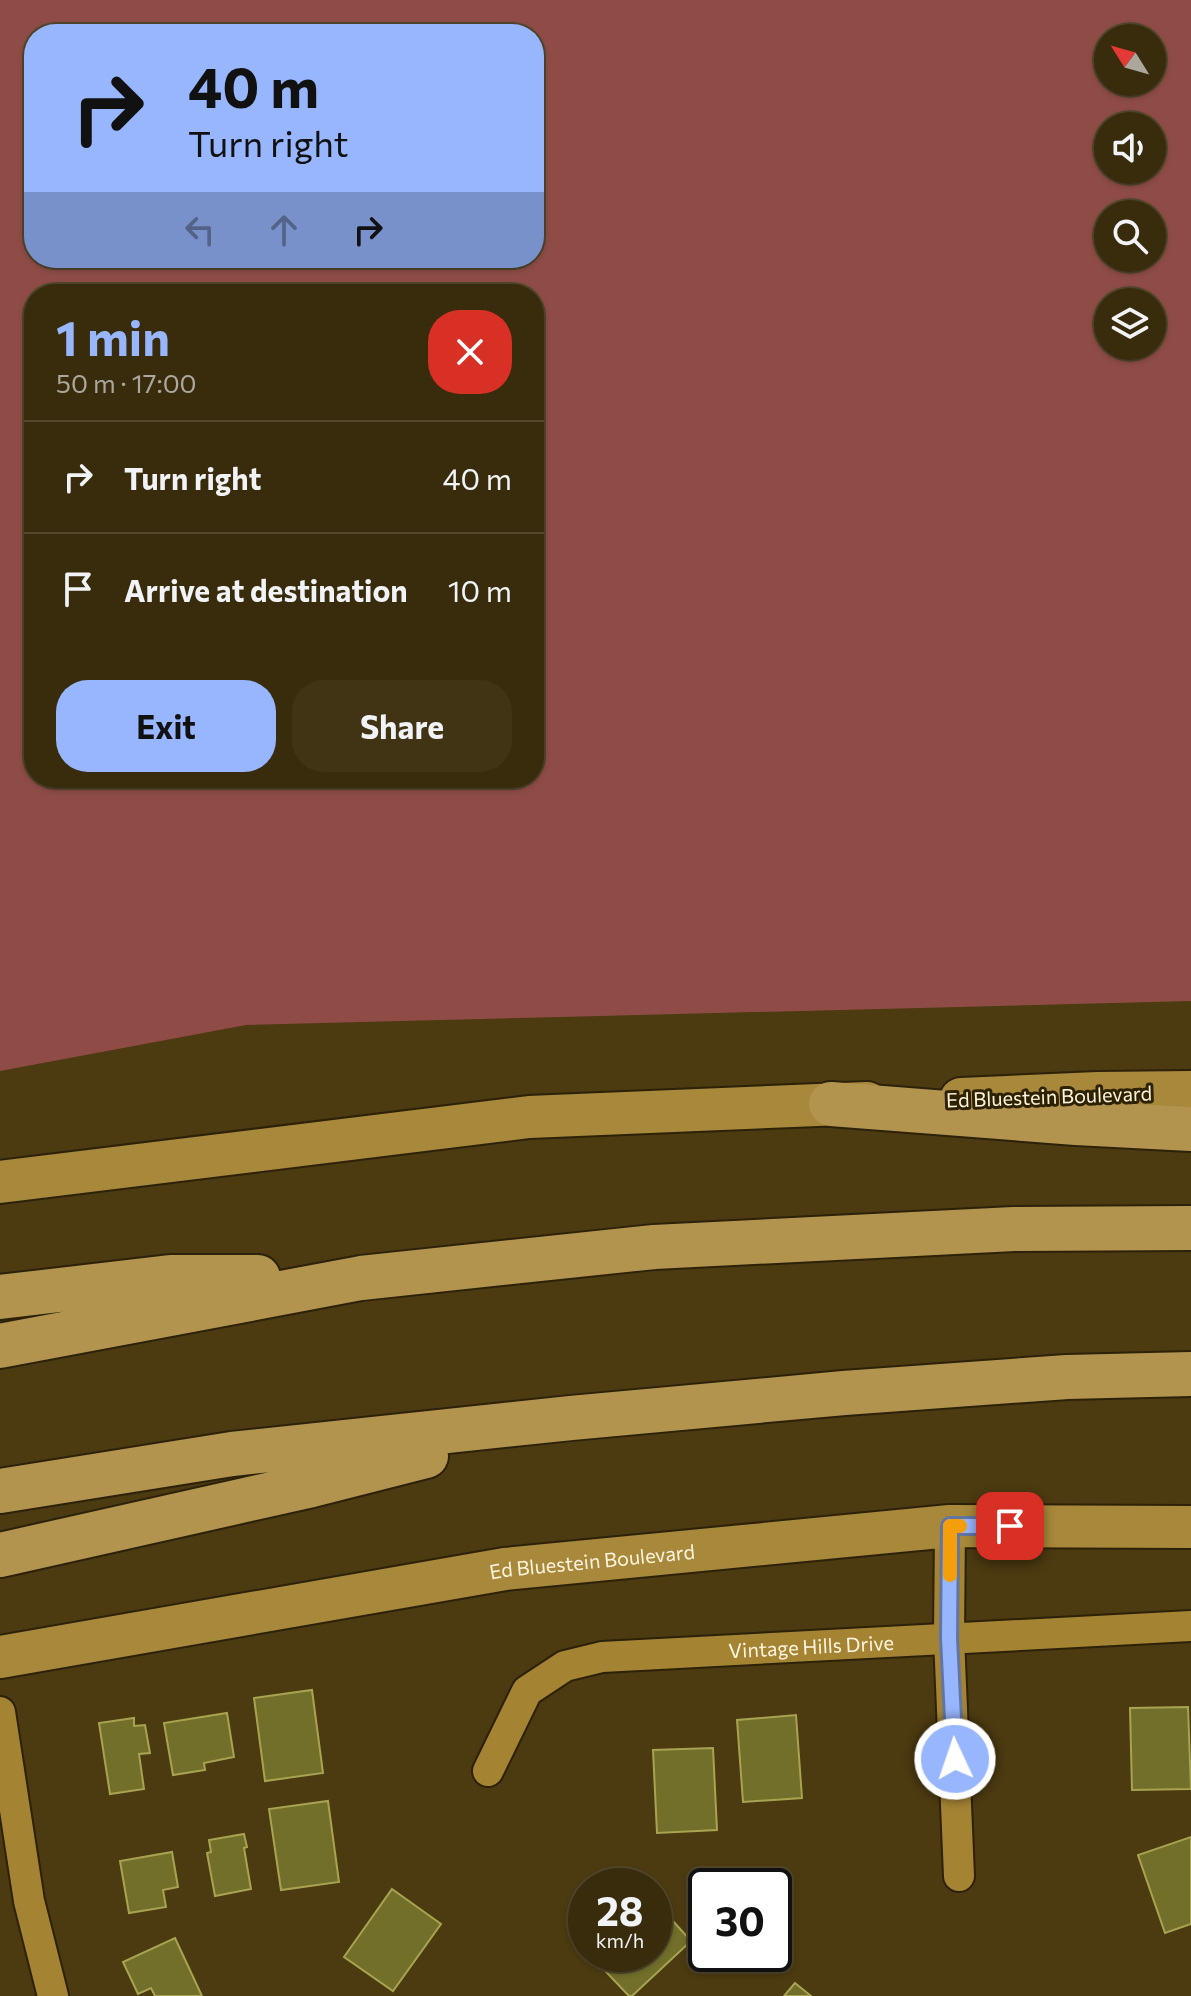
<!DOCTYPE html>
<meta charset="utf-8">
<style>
:root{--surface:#392c0c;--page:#403415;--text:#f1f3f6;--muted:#aba79d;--line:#53482d;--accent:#97b6fd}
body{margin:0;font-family:Commissioner,sans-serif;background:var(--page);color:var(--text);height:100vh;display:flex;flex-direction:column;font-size:30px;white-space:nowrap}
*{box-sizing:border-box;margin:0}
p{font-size:26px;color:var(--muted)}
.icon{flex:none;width:44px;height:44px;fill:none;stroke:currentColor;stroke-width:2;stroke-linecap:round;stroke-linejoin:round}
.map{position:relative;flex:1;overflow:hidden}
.sheet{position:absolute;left:24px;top:284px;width:520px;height:504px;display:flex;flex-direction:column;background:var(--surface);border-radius:32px;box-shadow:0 2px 6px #0004,0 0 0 2px var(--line)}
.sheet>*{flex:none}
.banner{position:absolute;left:24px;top:24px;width:520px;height:244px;border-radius:32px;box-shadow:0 2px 6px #0004,0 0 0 2px var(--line);background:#97b6fd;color:#111;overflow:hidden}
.needle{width:52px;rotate:307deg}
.tools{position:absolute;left:1094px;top:24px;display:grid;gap:16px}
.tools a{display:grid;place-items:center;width:72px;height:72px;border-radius:50%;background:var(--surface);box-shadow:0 2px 6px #0004,0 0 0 2px var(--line);font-size:40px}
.speed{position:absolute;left:568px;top:1868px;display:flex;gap:16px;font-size:40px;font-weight:700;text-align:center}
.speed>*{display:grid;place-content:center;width:104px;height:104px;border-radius:50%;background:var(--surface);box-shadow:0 2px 6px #0004,0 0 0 2px var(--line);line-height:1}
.speed small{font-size:20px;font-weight:400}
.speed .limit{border:4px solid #111;border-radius:12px;background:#fff;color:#111}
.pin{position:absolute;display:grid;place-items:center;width:68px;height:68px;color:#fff;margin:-34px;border-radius:16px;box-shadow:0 4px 12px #0006}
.me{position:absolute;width:88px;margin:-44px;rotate:357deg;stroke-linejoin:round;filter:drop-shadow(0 0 6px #0008)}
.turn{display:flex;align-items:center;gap:28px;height:168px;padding:0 32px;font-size:36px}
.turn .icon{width:104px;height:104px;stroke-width:2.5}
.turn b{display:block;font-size:56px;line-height:68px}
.lanes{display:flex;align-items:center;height:76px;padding:0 32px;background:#0003;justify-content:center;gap:40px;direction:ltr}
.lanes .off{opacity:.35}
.round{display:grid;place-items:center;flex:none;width:84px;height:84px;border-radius:32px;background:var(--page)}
.summary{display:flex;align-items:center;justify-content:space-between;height:136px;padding:0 32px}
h1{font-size:48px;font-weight:700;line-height:60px;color:var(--accent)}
.cta{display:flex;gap:16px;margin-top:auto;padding:16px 32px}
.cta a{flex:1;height:92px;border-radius:32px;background:var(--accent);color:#111;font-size:32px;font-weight:700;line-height:92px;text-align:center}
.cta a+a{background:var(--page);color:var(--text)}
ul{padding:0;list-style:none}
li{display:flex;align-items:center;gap:24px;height:112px;padding:0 32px;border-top:2px solid var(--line)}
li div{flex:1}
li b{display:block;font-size:30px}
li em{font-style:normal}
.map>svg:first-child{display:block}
.green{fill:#8f4c46;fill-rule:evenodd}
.building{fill:#726f2a;stroke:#a8a351;stroke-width:2}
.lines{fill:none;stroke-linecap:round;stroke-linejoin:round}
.minor-casing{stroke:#2d2209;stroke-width:34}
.secondary-casing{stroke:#2d2209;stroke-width:46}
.motorway-casing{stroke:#2d2209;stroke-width:48}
.minor{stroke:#a48333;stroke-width:30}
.secondary{stroke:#a8883b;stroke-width:42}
.motorway{stroke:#b2944f;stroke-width:44}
.route-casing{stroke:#6276a4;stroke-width:20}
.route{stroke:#97b6fd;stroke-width:14}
.slow{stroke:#f59e0b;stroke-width:14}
.labels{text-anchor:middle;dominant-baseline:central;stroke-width:6;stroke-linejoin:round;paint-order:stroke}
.street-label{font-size:20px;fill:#fef4de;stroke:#2f2201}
</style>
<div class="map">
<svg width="1191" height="1996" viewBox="0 0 1191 1996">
<rect width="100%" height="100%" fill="#4c3a10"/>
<path class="green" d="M 0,0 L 1191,0 L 1191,1001 L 246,1025 L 0,1071 ZM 34,34 L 534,34 L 534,258 L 34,258 ZM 1108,38 L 1152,38 L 1152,82 L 1108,82 ZM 1108,126 L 1152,126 L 1152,170 L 1108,170 ZM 1108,214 L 1152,214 L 1152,258 L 1108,258 ZM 34,294 L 534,294 L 534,778 L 34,778 ZM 1108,302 L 1152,302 L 1152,346 L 1108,346 Z"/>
<path class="building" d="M 312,1690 L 323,1773 L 265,1781 L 254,1698 Z
M 1188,1707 L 1191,1789 L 1132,1790 L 1130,1708 Z
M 227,1713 L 234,1757 L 204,1763 L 205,1770 L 173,1775 L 164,1723 Z
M 796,1715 L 802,1798 L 743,1802 L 737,1720 Z
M 134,1718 L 134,1726 L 145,1725 L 150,1753 L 139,1754 L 144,1789 L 110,1794 L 99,1723 Z
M 713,1748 L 717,1830 L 657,1833 L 653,1750 Z
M 328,1801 L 339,1882 L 281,1890 L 269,1809 Z
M 244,1834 L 247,1847 L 244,1848 L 251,1889 L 215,1896 L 207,1853 L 211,1852 L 209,1840 Z
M 1191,1837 L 1191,1924 L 1165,1933 L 1138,1855 Z
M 172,1852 L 178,1887 L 163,1890 L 166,1907 L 129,1913 L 120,1861 Z
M 731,1872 L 789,1888 L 774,1941 L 774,1886 L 727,1886 Z
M 392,1889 L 441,1924 L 393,1991 L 344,1957 Z
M 654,1900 L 691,1941 L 632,1996 L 629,1996 L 589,1954 L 654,1954 Z
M 175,1938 L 202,1996 L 155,1996 L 151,1988 L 138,1994 L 123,1962 Z
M 720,1954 L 770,1954 L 767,1967 Z
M 795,1983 L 811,1996 L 784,1996 Z"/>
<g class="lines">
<defs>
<g id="minor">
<path d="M 950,1526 L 949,1638 L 959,1876"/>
<path d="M 0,1712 L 29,1901 L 53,1996"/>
<path id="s1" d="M 488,1771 L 527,1691 L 565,1666 L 602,1657 L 1191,1626"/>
</g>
<g id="secondary">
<path d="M 961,1099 L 1098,1093 L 1191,1092"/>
<path d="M 0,1182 L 529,1117 L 867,1103"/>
<path id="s2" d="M 0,1657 L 505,1569 L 950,1526 L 1191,1527"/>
</g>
<path id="motorway" d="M 831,1104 L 1076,1123 L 1191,1129
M 0,1297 L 170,1277 L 258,1277
M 0,1346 L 361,1278 L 654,1247 L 1014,1229 L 1191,1228
M 0,1491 L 232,1454 L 571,1418 L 844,1393 L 1067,1377 L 1191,1374
M 0,1555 L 312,1485 L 426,1456"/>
</defs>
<use href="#minor" class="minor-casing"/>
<use href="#secondary" class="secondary-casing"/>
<use href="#motorway" class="motorway-casing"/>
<use href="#minor" class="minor"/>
<use href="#secondary" class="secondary"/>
<use href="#motorway" class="motorway"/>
</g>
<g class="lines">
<defs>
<path id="route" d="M 955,1759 L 949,1638 L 950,1526 L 1010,1526"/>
</defs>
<use href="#route" class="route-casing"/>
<use href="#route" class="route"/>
<path class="slow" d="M 950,1575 L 950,1526 L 960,1526"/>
</g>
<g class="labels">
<g class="street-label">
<text transform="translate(1049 1096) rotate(-2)">Ed Bluestein Boulevard</text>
<text stroke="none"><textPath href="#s2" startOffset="600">Ed Bluestein Boulevard</textPath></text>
<text stroke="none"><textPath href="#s1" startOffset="382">Vintage Hills Drive</textPath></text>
</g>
</g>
</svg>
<div class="tools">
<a><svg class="needle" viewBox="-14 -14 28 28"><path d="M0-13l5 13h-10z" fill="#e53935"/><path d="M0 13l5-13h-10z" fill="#aba79d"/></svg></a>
<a><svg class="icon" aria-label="sound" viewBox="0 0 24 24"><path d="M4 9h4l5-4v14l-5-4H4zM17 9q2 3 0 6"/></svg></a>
<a><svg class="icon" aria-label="search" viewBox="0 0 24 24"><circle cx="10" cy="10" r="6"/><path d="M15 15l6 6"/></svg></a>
<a><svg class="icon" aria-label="layers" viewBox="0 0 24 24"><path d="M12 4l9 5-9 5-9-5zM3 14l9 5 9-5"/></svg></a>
</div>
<div class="speed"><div>28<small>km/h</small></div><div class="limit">30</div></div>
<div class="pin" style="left:1010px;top:1526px;background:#d93025"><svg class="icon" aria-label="arrive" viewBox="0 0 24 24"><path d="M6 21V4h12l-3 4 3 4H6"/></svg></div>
<svg class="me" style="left:955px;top:1759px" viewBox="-20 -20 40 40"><circle r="17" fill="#97b6fd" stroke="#fff" stroke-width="3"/><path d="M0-11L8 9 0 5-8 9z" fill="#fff"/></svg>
<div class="banner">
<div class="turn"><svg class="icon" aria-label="right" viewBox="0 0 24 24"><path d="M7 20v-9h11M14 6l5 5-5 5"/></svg><div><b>40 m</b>Turn right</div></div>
<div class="lanes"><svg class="icon off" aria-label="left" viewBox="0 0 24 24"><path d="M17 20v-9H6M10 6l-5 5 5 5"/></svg><svg class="icon off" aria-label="ahead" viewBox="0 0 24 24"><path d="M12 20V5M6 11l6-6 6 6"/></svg><svg class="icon" aria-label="right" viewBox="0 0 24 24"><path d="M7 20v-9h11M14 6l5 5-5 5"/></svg></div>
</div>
<section class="sheet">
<div class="summary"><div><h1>1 min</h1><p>50 m · 17:00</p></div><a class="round" style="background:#d93025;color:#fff"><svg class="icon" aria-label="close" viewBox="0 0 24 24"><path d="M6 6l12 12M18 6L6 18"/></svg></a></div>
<ul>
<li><svg class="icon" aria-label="right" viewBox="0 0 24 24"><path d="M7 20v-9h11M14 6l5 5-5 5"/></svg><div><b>Turn right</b></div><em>40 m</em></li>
<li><svg class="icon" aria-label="arrive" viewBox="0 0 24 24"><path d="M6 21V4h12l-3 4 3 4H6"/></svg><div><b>Arrive at destination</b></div><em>10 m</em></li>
</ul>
<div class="cta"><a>Exit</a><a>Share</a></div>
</section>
</div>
